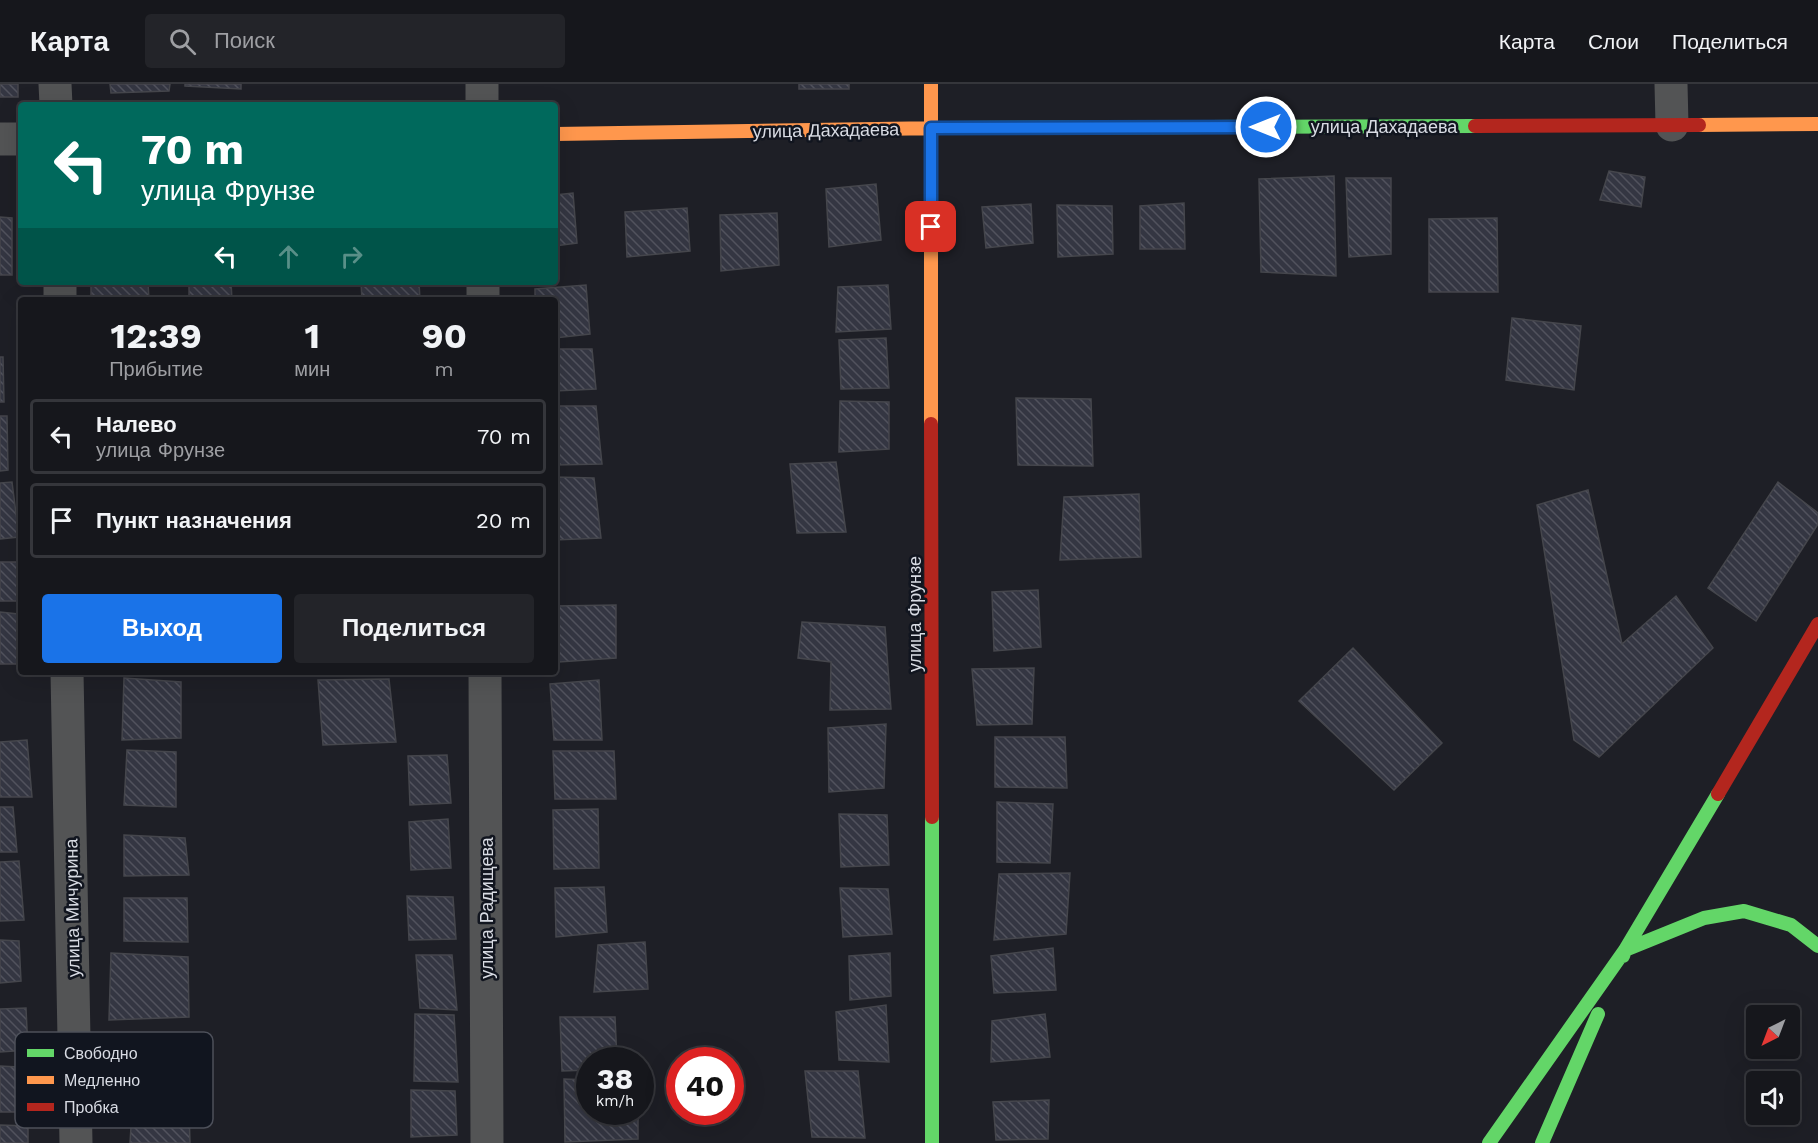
<!DOCTYPE html>
<html lang="ru">
<meta charset="utf-8">
<style>
:root{--surface:#16171c;--page:#232429;--text:#f1f3f6;--muted:#9e9fa3;--line:#35363b;--accent:#1a73e8}
body{margin:0;font-family:"Work Sans",sans-serif;background:var(--page);color:var(--text);height:100vh;display:flex;flex-direction:column;font-size:22px;white-space:nowrap}
*{box-sizing:border-box;margin:0}
p{font-size:20px;color:var(--muted)}
.icon{flex:none;width:33px;height:33px;fill:none;stroke:currentColor;stroke-width:2;stroke-linecap:round;stroke-linejoin:round}
.map{position:relative;flex:1;overflow:hidden}
.side{position:absolute;left:18px;top:213px;width:540px;height:378px;display:flex;flex-direction:column;background:var(--surface);border-radius:6px;box-shadow:0 6px 24px #0002,0 0 0 2px var(--line)}
.side>*{flex:none}
.guide{position:absolute;left:18px;top:18px;width:540px;height:183px;border-radius:6px;box-shadow:0 6px 24px #0002,0 0 0 2px var(--line);background:#00695c;color:#fff;overflow:hidden}
.needle{width:39px;rotate:222deg}
.tools{position:absolute;left:1746px;top:921px;display:grid;gap:12px}
.tools a{display:grid;place-items:center;width:54px;height:54px;border-radius:6px;background:var(--surface);box-shadow:0 6px 24px #0002,0 0 0 2px var(--line);font-size:30px}
.speed{position:absolute;left:576px;top:963px;display:flex;gap:12px;font-size:30px;font-weight:700;text-align:center}
.speed>*{display:grid;place-content:center;width:78px;height:78px;border-radius:50%;background:var(--surface);box-shadow:0 6px 24px #0002,0 0 0 2px var(--line);line-height:1}
.speed small{font-size:15px;font-weight:400}
.speed .limit{border:9px solid #d22;background:#fff;color:#111}
.pin{position:absolute;display:grid;place-items:center;width:51px;height:51px;color:#fff;margin:-26px;border-radius:12px;box-shadow:0 3px 9px #0006}
.me{position:absolute;width:66px;margin:-33px;rotate:270deg;stroke-linejoin:round;filter:drop-shadow(0 0 4px #0008)}
.turn{display:flex;align-items:center;gap:21px;height:126px;padding:0 24px;font-size:27px}
.turn .icon{width:78px;height:78px;stroke-width:2.5}
.turn b{display:block;font-size:42px;line-height:51px}
.lanes{display:flex;align-items:center;height:57px;padding:0 24px;background:#0003;justify-content:center;gap:30px;direction:ltr}
.lanes .off{opacity:.35}
.eta{display:flex;justify-content:space-evenly;align-items:center;height:102px;text-align:center}
.eta b{font-size:36px;font-weight:700;line-height:42px}
.cta{display:flex;gap:12px;margin-top:auto;padding:12px 24px}
.cta a{flex:1;height:69px;border-radius:6px;background:var(--accent);color:#fff;font-size:24px;font-weight:700;line-height:69px;text-align:center}
.cta a+a{background:var(--page);color:var(--text)}
ul{padding:0;list-style:none}
li{display:flex;align-items:center;gap:18px;height:75px;margin:0 12px 9px;padding:0 12px;border:3px solid var(--line);border-radius:6px}
li div{flex:1}
li b{display:block;font-size:22px}
li em{font-style:normal}
header{display:flex;align-items:center;gap:36px;box-sizing:border-box;height:84px;padding:0 30px;background:var(--surface);border-bottom:2px solid var(--line)}
header strong{font-size:28px}
nav{display:flex;gap:33px;margin-inline-start:auto;font-size:21px}
.search{width:420px;height:54px;background:var(--page);display:flex;align-items:center;gap:15px;box-sizing:border-box;padding:0 21px;border-radius:6px;color:var(--muted);font-size:22px}
.map>svg:first-child{display:block}
.building{fill:url(#building-back-hatch);stroke:#45464c;stroke-width:1.5}
.lines{fill:none;stroke-linecap:round;stroke-linejoin:round}
.street{stroke:#535455;stroke-width:33}
.fast{stroke:#63d668;stroke-width:14}
.slow{stroke:#ff974d;stroke-width:14}
.jam{stroke:#b3261e;stroke-width:14}
.route-casing{stroke:#114b97;stroke-width:15}
.route{stroke:#1a73e8;stroke-width:10}
.labels{text-anchor:middle;dominant-baseline:central;stroke-width:5;stroke-linejoin:round;paint-order:stroke}
.street-label{font-size:18px;fill:#d8dbe3;stroke:#11151f}
.key{fill:#11151f;stroke:#4d505a;stroke-width:1.5}
.key-label{font-size:16px;fill:#d8dbe3}
</style>
<header>
<strong>Карта</strong>
<div class="search"><svg class="icon" aria-label="search" viewBox="0 0 24 24"><circle cx="10" cy="10" r="6"/><path d="M15 15l6 6"/></svg>Поиск</div>
<nav><a>Карта</a><a>Слои</a><a>Поделиться</a></nav>
</header>
<div class="map">
<svg width="1818" height="1059" viewBox="0 0 1818 1059">
<defs>
<pattern id="building-back-hatch" width="6" height="6" patternUnits="userSpaceOnUse" patternTransform="scale(1.5)"><rect width="6" height="6" fill="#343642"/><path d="M-1 5l2 2M0 0l6 6M5-1l2 2" fill="none" stroke="#51525d"/></pattern>
</defs>
<rect width="100%" height="100%" fill="#1e1f26"/>
<path class="building" d="M 0,0 L 18,0 L 18,13 L 0,13 Z
M 110,0 L 170,0 L 169,7 L 111,9 Z
M 185,0 L 241,0 L 241,5 L 185,2 Z
M 799,0 L 849,0 L 849,5 L 799,5 Z
M 1609,87 L 1645,93 L 1641,123 L 1600,116 Z
M 1334,92 L 1336,192 L 1261,188 L 1259,95 Z
M 1346,94 L 1391,94 L 1391,170 L 1349,173 Z
M 876,100 L 881,156 L 829,163 L 826,105 Z
M 573,109 L 577,159 L 555,162 L 555,111 Z
M 1184,119 L 1185,165 L 1140,165 L 1140,122 Z
M 1031,120 L 1033,159 L 986,164 L 982,123 Z
M 1057,121 L 1112,122 L 1113,170 L 1058,173 Z
M 687,124 L 690,167 L 627,173 L 625,128 Z
M 777,129 L 779,181 L 721,187 L 720,131 Z
M 0,133 L 12,134 L 12,191 L 0,191 Z
M 1497,134 L 1498,208 L 1429,208 L 1429,135 Z
M 91,198 L 148,198 L 149,216 L 91,216 Z
M 189,198 L 231,198 L 232,216 L 189,216 Z
M 253,198 L 292,198 L 292,199 Z
M 361,198 L 419,198 L 420,216 L 362,216 Z
M 586,201 L 590,250 L 555,254 L 555,216 L 535,216 L 535,205 Z
M 888,201 L 891,245 L 836,248 L 838,203 Z
M 1512,234 L 1581,242 L 1574,306 L 1506,296 Z
M 886,254 L 889,304 L 841,305 L 839,256 Z
M 555,265 L 592,265 L 596,305 L 555,307 Z
M 0,273 L 3,273 L 4,318 L 0,318 Z
M 1016,314 L 1091,315 L 1093,382 L 1018,381 Z
M 840,317 L 889,318 L 889,365 L 839,368 Z
M 555,322 L 596,322 L 602,380 L 555,381 Z
M 0,332 L 7,332 L 8,386 L 0,387 Z
M 836,378 L 846,448 L 797,449 L 790,380 Z
M 555,393 L 594,394 L 601,454 L 555,456 Z
M 12,398 L 19,453 L 0,455 L 0,399 Z
M 1778,398 L 1818,429 L 1818,440 L 1756,537 L 1708,504 Z
M 1588,406 L 1622,560 L 1676,512 L 1713,564 L 1599,673 L 1574,656 L 1537,421 Z
M 1139,410 L 1141,473 L 1060,476 L 1064,413 Z
M 0,478 L 21,478 L 21,517 L 0,517 Z
M 1038,506 L 1041,563 L 994,567 L 992,508 Z
M 616,521 L 616,574 L 559,578 L 555,545 L 555,522 Z
M 0,528 L 18,530 L 21,580 L 0,580 Z
M 802,538 L 885,543 L 891,625 L 830,626 L 831,578 L 798,574 Z
M 1353,564 L 1442,659 L 1394,706 L 1299,617 Z
M 1034,584 L 1032,640 L 977,641 L 972,585 Z
M 124,594 L 181,598 L 181,654 L 122,656 Z
M 389,595 L 396,658 L 323,661 L 318,596 Z
M 599,596 L 602,656 L 554,656 L 550,600 Z
M 886,640 L 884,704 L 829,708 L 828,644 Z
M 995,653 L 1065,653 L 1067,704 L 995,703 Z
M 27,656 L 32,713 L 0,713 L 0,658 Z
M 127,666 L 176,668 L 176,723 L 124,721 Z
M 553,667 L 614,667 L 616,715 L 555,715 Z
M 447,671 L 451,719 L 410,721 L 408,672 Z
M 997,718 L 1053,720 L 1050,779 L 997,778 Z
M 0,723 L 13,723 L 17,768 L 0,768 Z
M 598,725 L 599,784 L 554,785 L 553,726 Z
M 839,730 L 887,731 L 889,781 L 841,783 Z
M 448,735 L 451,784 L 411,786 L 409,738 Z
M 124,751 L 185,754 L 189,791 L 124,792 Z
M 19,777 L 24,836 L 0,837 L 0,778 Z
M 1070,789 L 1066,850 L 994,856 L 999,790 Z
M 604,803 L 607,848 L 556,853 L 555,804 Z
M 840,804 L 888,805 L 892,850 L 843,853 Z
M 407,812 L 453,813 L 456,855 L 409,856 Z
M 124,814 L 187,814 L 188,858 L 124,857 Z
M 0,856 L 19,857 L 21,897 L 0,899 Z
M 645,858 L 648,905 L 594,908 L 598,861 Z
M 1053,864 L 1056,906 L 994,909 L 991,872 Z
M 111,869 L 188,873 L 189,933 L 109,936 Z
M 890,869 L 891,912 L 850,916 L 849,872 Z
M 416,871 L 452,871 L 457,926 L 420,924 Z
M 886,921 L 889,978 L 839,976 L 836,928 Z
M 26,924 L 28,966 L 0,968 L 0,925 Z
M 415,930 L 454,931 L 458,998 L 414,997 Z
M 1045,930 L 1050,973 L 991,978 L 992,937 Z
M 560,933 L 615,933 L 617,976 L 590,976 L 590,986 L 562,987 Z
M 0,982 L 37,984 L 38,1028 L 0,1028 Z
M 805,987 L 858,987 L 865,1054 L 812,1053 Z
M 564,995 L 590,996 L 590,1028 L 638,1028 L 638,1055 L 565,1058 Z
M 411,1006 L 455,1007 L 457,1051 L 411,1053 Z
M 1049,1016 L 1048,1055 L 996,1056 L 993,1018 Z
M 132,1027 L 189,1027 L 190,1059 L 130,1059 Z
M 0,1041 L 28,1042 L 28,1059 L 0,1059 Z"/>
<g class="lines">
<path class="street" d="M 55,0 L 56,21
M 482,0 L 482,21
M 1671,0 L 1672,41
M 0,55 L 21,55
M 60,198 L 60,216
M 483,198 L 483,216
M 67,588 L 76,1059
M 485,588 L 487,1059"/>
<path class="fast" d="M 942,44 L 1475,42
M 932,733 L 932,1059
M 1623,872 L 1625,866 L 1704,834 L 1744,827 L 1791,841 L 1818,862
M 1489,1059 L 1625,866 L 1718,710
M 1542,1059 L 1598,930"/>
<path class="slow" d="M 931,0 L 931,340
M 1699,41 L 1818,40
M 555,50 L 942,44"/>
<path class="jam" d="M 1475,42 L 1699,41
M 931,340 L 932,733
M 1718,710 L 1818,540"/>
</g>
<g class="lines">
<defs>
<path id="route" d="M 931,143 L 931,44 L 1266,43"/>
</defs>
<use href="#route" class="route-casing"/>
<use href="#route" class="route"/>
</g>
<g class="labels">
<g class="street-label">
<text x="1384" y="42">улица Дахадаева</text>
<text transform="translate(826 46) rotate(-1)">улица Дахадаева</text>
<text transform="translate(914 530) rotate(-90)">улица Фрунзе</text>
<text transform="translate(72 824) rotate(-91)">улица Мичурина</text>
<text transform="translate(486 824) rotate(-90)">улица Радищева</text>
</g>
</g>
<rect x="15" y="948" width="198" height="96" rx="9" class="key"/>
<rect x="27" y="965" width="27" height="8" fill="#63d668"/>
<rect x="27" y="992" width="27" height="8" fill="#ff974d"/>
<rect x="27" y="1019" width="27" height="8" fill="#b3261e"/>
<g class="key-label">
<text x="64" y="975">Свободно</text>
<text x="64" y="1002">Медленно</text>
<text x="64" y="1029">Пробка</text>
</g>
</svg>
<div class="tools">
<a><svg class="needle" viewBox="-14 -14 28 28"><path d="M0-13l5 13h-10z" fill="#e53935"/><path d="M0 13l5-13h-10z" fill="#9e9fa3"/></svg></a>
<a><svg class="icon" aria-label="sound" viewBox="0 0 24 24"><path d="M4 9h4l5-4v14l-5-4H4zM17 9q2 3 0 6"/></svg></a>
</div>
<div class="speed"><div>38<small>km/h</small></div><div class="limit">40</div></div>
<div class="pin" style="left:931px;top:143px;background:#d93025"><svg class="icon" aria-label="arrive" viewBox="0 0 24 24"><path d="M6 21V4h12l-3 4 3 4H6"/></svg></div>
<svg class="me" style="left:1266px;top:43px" viewBox="-20 -20 40 40"><circle r="17" fill="#1a73e8" stroke="#fff" stroke-width="3"/><path d="M0-11L8 9 0 5-8 9z" fill="#fff"/></svg>
<div class="guide">
<div class="turn"><svg class="icon" aria-label="left" viewBox="0 0 24 24"><path d="M17 20v-9H6M10 6l-5 5 5 5"/></svg><div><b>70 m</b>улица Фрунзе</div></div>
<div class="lanes"><svg class="icon" aria-label="left" viewBox="0 0 24 24"><path d="M17 20v-9H6M10 6l-5 5 5 5"/></svg><svg class="icon off" aria-label="ahead" viewBox="0 0 24 24"><path d="M12 20V5M6 11l6-6 6 6"/></svg><svg class="icon off" aria-label="right" viewBox="0 0 24 24"><path d="M7 20v-9h11M14 6l5 5-5 5"/></svg></div>
</div>
<section class="side">
<div class="eta">
<div><b>12:39</b><p>Прибытие</p></div>
<div><b>1</b><p>мин</p></div>
<div><b>90</b><p>m</p></div>
</div>
<ul>
<li><svg class="icon" aria-label="left" viewBox="0 0 24 24"><path d="M17 20v-9H6M10 6l-5 5 5 5"/></svg><div><b>Налево</b><p>улица Фрунзе</p></div><em>70 m</em></li>
<li><svg class="icon" aria-label="arrive" viewBox="0 0 24 24"><path d="M6 21V4h12l-3 4 3 4H6"/></svg><div><b>Пункт назначения</b></div><em>20 m</em></li>
</ul>
<div class="cta"><a>Выход</a><a>Поделиться</a></div>
</section>
</div>
